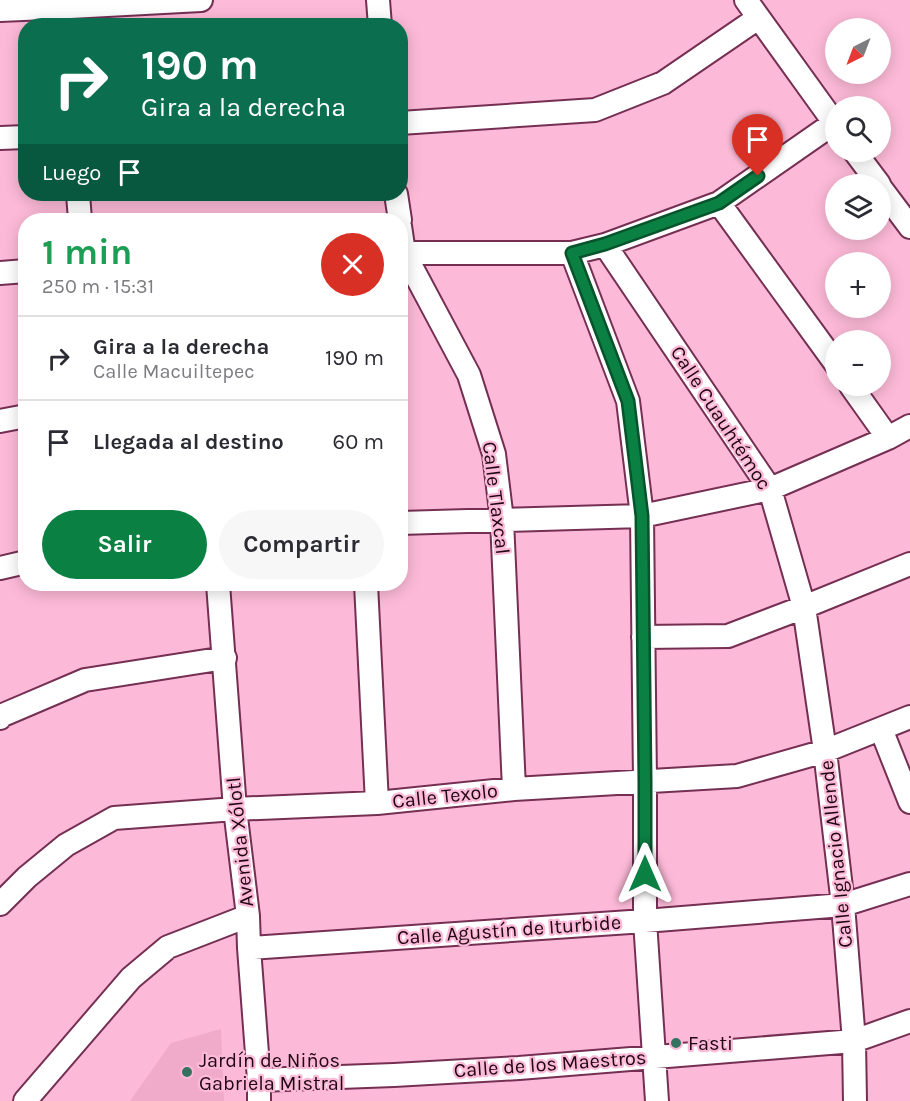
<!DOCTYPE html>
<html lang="es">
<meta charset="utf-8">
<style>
:root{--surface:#fff;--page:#f7f7f7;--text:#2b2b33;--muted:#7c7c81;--line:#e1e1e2;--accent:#0b8043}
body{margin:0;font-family:Karla,sans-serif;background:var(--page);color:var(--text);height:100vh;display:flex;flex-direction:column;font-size:22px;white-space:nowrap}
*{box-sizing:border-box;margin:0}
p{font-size:20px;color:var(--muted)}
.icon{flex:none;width:33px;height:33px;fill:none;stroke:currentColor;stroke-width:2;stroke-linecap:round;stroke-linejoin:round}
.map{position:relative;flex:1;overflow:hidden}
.sheet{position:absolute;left:18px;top:213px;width:390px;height:378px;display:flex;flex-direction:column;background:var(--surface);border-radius:24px;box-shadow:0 3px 15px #0003}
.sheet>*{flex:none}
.guide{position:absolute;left:18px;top:18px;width:390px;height:183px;border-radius:24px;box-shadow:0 3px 15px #0003;background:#0b6e4f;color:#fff;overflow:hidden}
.needle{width:39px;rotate:222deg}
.fabs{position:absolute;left:825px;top:18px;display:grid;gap:12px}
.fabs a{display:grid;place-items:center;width:66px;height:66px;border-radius:50%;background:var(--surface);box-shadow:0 3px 15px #0003;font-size:30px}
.pin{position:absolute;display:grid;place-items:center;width:51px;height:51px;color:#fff;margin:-62px -26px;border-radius:50% 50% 50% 0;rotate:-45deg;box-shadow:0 0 6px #0007}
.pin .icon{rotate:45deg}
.me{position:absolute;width:66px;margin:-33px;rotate:0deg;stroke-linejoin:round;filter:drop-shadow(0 0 4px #0008)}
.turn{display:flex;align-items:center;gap:21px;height:126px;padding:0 24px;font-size:27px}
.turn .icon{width:78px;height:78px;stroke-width:2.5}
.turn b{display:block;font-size:42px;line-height:51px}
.then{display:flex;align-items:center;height:57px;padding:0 24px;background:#0003;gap:12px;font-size:22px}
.round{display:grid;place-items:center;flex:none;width:63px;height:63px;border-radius:32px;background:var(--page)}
.headline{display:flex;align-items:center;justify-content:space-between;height:102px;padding:0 24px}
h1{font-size:36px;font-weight:700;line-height:45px;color:#1e9e55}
.primary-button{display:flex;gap:12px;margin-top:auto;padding:12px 24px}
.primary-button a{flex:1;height:69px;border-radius:36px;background:var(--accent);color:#fff;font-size:24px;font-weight:700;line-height:69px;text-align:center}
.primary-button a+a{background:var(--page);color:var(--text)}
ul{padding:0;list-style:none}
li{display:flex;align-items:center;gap:18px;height:84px;padding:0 24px;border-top:2px solid var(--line)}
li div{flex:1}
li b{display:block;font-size:22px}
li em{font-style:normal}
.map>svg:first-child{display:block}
.built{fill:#f0aaca}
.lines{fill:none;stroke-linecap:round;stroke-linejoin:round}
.minor-casing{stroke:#742f53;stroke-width:26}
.minor{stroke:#fff;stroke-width:22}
.route-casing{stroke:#07532c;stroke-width:15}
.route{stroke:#0b8043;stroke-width:10}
.poi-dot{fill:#34725f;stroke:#fdbad8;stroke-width:2}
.labels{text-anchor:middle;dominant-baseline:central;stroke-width:4.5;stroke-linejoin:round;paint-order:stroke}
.street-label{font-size:20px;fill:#200513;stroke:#fdbad8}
.poi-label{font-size:20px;fill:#200513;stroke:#fdbad8;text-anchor:start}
</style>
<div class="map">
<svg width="910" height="1101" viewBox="0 0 910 1101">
<rect width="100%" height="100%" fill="#fdbad8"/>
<path class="built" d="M 221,1029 L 224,1101 L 130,1101 L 171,1043 Z"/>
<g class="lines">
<defs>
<path id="minor" d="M 378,0 L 380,26
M 746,0 L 836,125
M 0,10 L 70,7 L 201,0
M 400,123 L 595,110 L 663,83 L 758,18
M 0,138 L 26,137
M 855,152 L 879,184
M 880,187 L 910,227
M 78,194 L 80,220
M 396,194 L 400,220
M 719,203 L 836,364
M 400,226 L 404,253 L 469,375 L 494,454 L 502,520 L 514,789
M 605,245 L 770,489 L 804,607 L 825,751 L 843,905 L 854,1041 L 855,1101
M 400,253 L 572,253 L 605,245 L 719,203 L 834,123
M 572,253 L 628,401 L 642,516 L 645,781 L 645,921 L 657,1101
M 0,273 L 26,271
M 851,386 L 888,438
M 0,421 L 26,416
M 400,523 L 642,516 L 770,489 L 888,438 L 910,426
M 0,568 L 26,562
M 218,584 L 235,809 L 248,916 L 249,948 L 259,1080 L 259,1101
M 366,584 L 377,803
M 643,637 L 728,636 L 804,607 L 910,564
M 0,718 L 3,715 L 85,680 L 225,658
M 881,729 L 910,802
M 0,904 L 27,877 L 66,845 L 114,818 L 235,809 L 377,803 L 514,789 L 737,776 L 825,751 L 910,717
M 249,948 L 645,921 L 843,905 L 910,884
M 259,1080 L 394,1075 L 519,1068 L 854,1041 L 910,1021
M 25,1101 L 131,978 L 168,947 L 248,916"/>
</defs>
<use href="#minor" class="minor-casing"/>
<use href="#minor" class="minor"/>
</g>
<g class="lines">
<defs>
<path id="route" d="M 645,874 L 645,781 L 642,516 L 628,401 L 572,253 L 605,244 L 719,203 L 758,176"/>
</defs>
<use href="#route" class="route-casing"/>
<use href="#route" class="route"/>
</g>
<g class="poi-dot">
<circle cx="676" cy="1043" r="6"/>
<circle cx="187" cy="1072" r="6"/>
</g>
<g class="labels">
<g class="street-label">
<text transform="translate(721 418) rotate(57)">Calle Cuauhtémoc</text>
<text transform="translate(496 498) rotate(83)">Calle Tlaxcal</text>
<text transform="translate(445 796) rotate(-6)">Calle Texolo</text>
<text transform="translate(240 842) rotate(-96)">Avenida Xólotl</text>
<text transform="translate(836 854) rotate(-96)">Calle Ignacio Allende</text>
<text transform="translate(509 930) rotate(-4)">Calle Agustín de Iturbide</text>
<text transform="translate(550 1064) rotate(-4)">Calle de los Maestros</text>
</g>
<g class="poi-label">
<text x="688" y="1043">Fasti</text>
<text x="199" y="1060">Jardín de Niños<tspan x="199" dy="23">Gabriela Mistral</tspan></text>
</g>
</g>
</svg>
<div class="fabs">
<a><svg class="needle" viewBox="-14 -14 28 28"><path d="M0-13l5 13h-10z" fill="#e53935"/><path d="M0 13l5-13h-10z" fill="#7c7c81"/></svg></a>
<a><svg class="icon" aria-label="search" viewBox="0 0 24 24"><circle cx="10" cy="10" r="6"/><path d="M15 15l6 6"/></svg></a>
<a><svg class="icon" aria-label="layers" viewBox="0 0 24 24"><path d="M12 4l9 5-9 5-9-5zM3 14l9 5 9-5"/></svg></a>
<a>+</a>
<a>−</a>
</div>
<div class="pin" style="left:758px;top:176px;background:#d93025"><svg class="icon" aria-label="arrive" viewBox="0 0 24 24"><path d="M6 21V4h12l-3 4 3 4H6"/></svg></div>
<svg class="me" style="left:645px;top:874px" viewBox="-20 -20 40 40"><path d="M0-17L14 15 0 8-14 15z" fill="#0b8043" stroke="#fff" stroke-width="4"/></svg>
<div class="guide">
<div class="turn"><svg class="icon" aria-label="right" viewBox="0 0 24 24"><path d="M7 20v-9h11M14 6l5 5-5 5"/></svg><div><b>190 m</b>Gira a la derecha</div></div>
<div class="then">Luego<svg class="icon" aria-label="arrive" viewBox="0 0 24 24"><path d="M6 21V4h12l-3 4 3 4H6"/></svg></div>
</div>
<section class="sheet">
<div class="headline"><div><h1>1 min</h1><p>250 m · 15:31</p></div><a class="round" style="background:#d93025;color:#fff"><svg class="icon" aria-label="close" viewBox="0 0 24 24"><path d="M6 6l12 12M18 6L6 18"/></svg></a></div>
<ul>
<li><svg class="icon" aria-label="right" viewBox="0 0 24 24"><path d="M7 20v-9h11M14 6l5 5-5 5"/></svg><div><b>Gira a la derecha</b><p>Calle Macuiltepec</p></div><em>190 m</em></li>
<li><svg class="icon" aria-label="arrive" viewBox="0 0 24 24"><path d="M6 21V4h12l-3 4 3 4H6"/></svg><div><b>Llegada al destino</b></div><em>60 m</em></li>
</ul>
<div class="primary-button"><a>Salir</a><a>Compartir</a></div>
</section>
</div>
